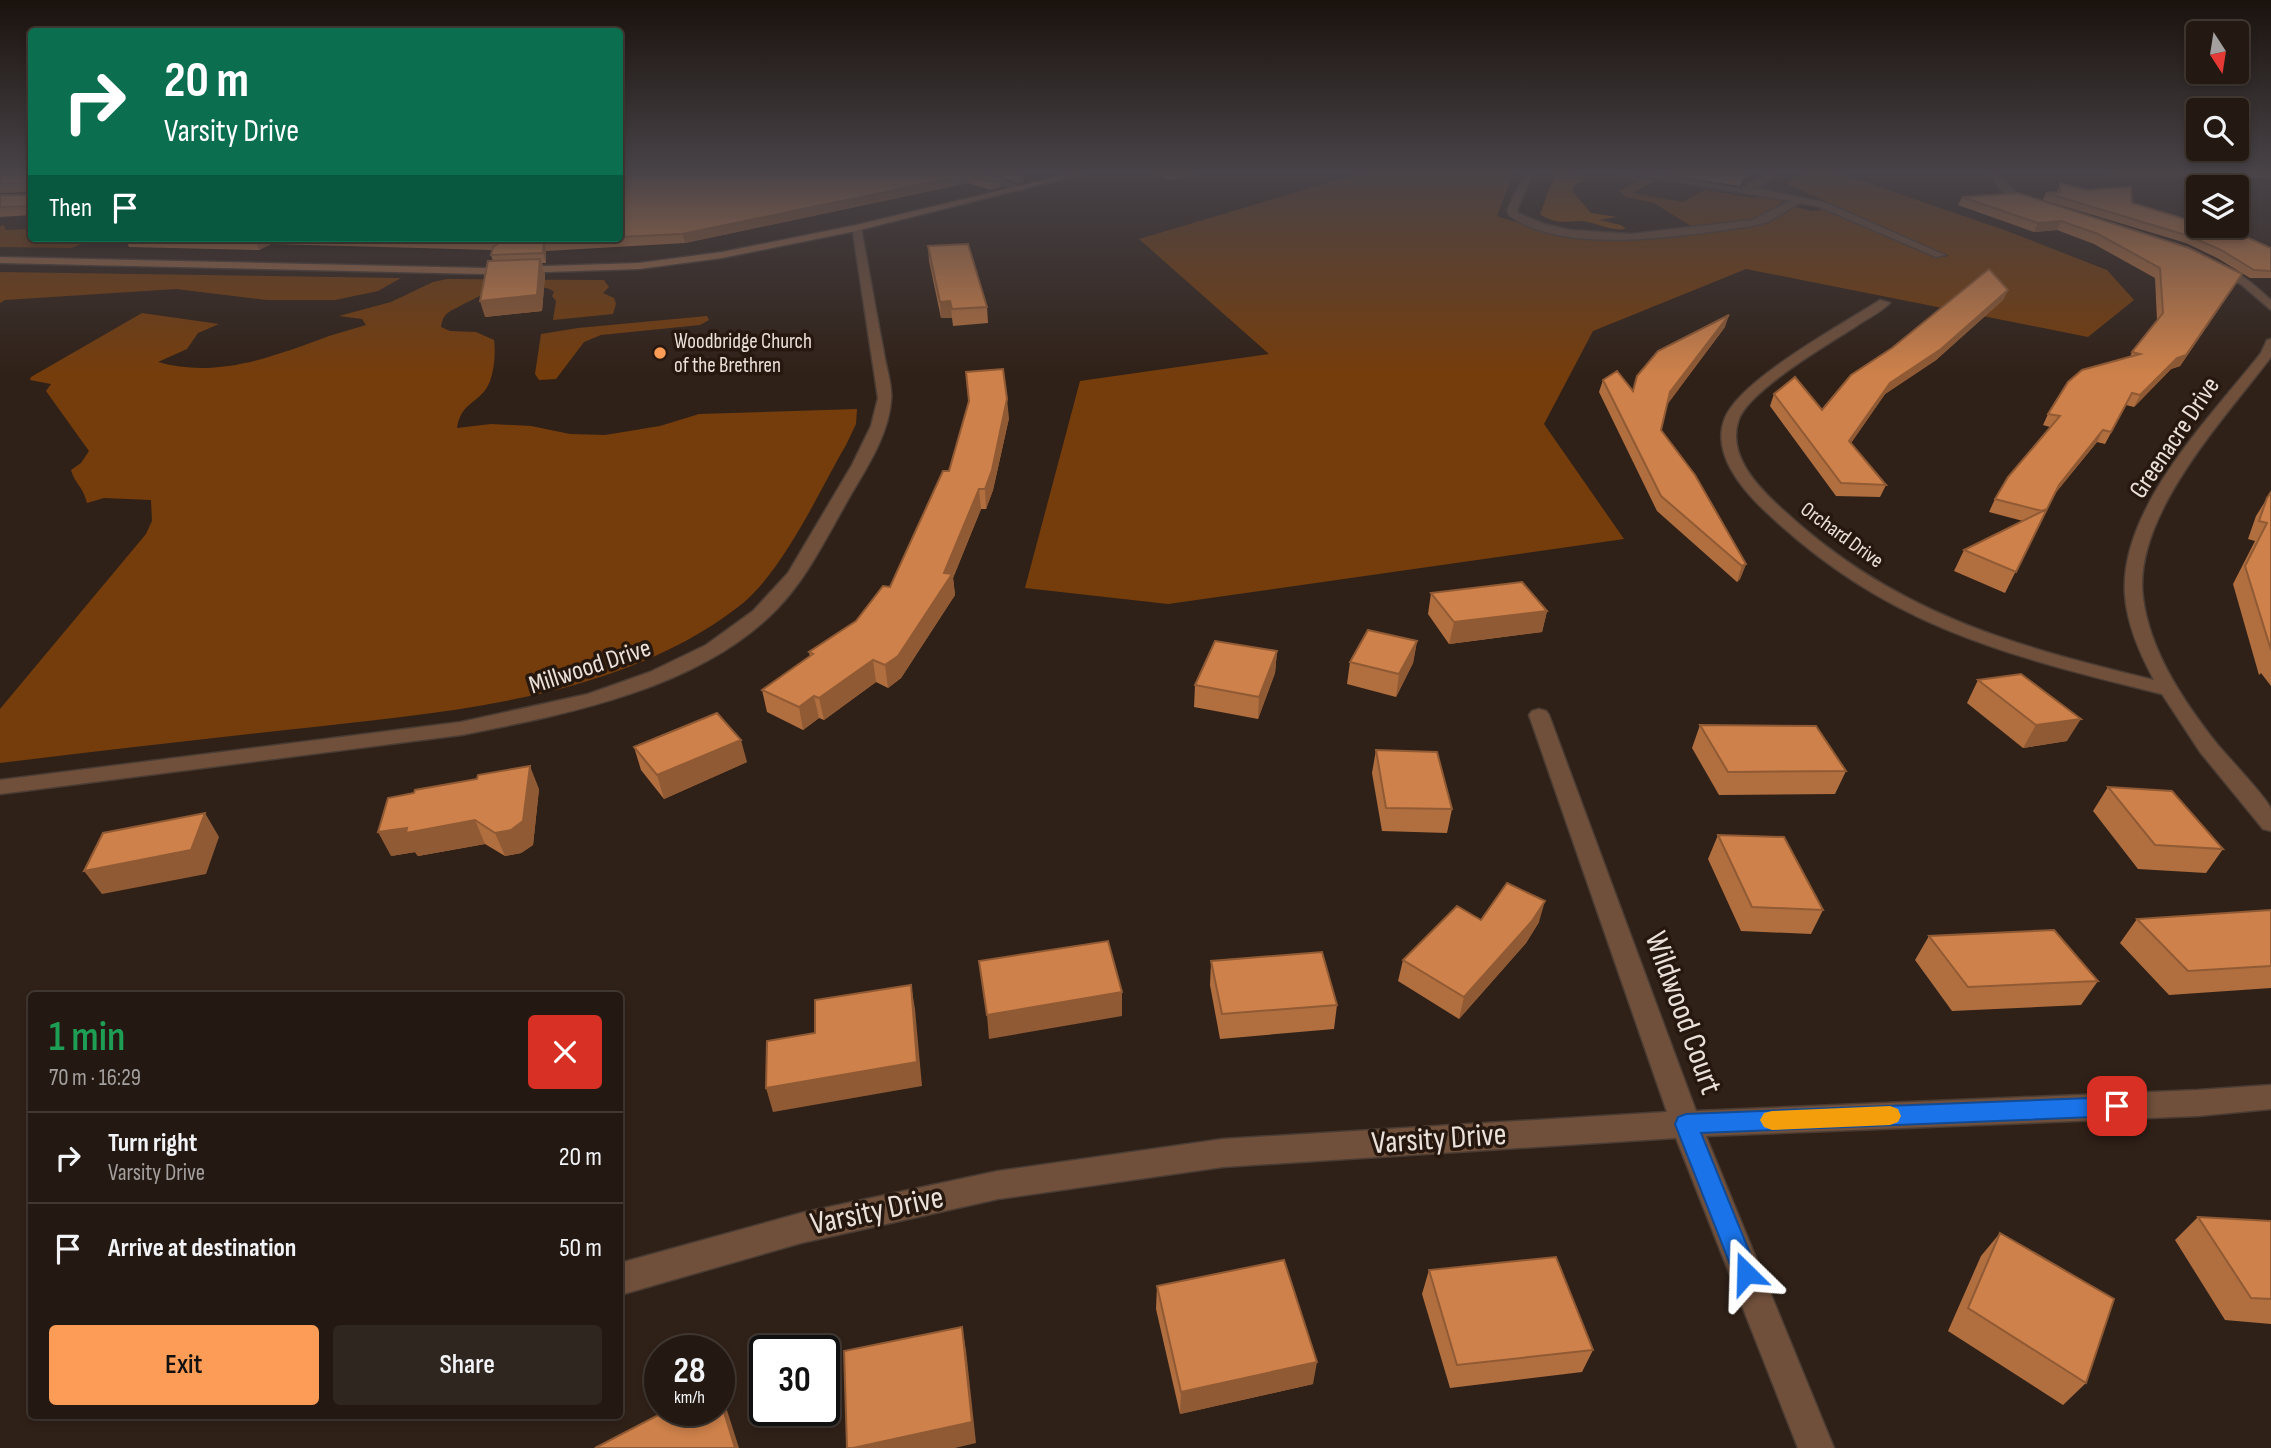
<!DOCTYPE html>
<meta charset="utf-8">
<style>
:root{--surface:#241912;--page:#302620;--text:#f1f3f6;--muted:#a3a09f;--line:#413832;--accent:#fd9c56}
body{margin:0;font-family:"Sofia Sans Condensed",sans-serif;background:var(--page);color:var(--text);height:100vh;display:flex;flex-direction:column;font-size:26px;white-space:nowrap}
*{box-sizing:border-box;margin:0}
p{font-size:23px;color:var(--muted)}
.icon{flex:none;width:38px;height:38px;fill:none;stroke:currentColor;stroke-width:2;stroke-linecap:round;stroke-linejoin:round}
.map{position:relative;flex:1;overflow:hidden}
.panel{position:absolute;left:28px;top:992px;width:595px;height:427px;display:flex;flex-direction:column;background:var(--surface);border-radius:7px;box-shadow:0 4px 10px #0003,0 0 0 2px var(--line)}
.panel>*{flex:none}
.hud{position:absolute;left:28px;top:28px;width:595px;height:214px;border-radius:7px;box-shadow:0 4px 10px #0003,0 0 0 2px var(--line);background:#0b6e4f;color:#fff;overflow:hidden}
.needle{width:46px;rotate:168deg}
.buttons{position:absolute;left:2186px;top:21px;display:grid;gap:14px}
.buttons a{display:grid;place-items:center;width:63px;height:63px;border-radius:7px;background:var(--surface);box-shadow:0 4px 10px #0003,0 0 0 2px var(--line);font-size:35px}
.speed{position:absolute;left:644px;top:1335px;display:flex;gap:14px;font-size:35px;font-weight:700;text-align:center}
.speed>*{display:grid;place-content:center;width:91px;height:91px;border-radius:50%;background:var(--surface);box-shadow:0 4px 10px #0003,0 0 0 2px var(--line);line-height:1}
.speed small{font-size:18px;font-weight:400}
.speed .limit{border:4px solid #111;border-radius:10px;background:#fff;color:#111}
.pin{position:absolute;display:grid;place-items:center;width:60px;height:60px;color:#fff;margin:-30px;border-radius:14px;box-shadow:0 4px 10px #0006}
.me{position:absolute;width:77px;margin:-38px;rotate:338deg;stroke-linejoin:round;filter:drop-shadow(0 0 5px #0008)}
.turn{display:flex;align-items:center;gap:24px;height:147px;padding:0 21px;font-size:32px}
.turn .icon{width:91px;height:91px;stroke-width:2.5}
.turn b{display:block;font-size:49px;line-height:60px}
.then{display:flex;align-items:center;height:66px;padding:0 21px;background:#0003;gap:14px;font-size:26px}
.round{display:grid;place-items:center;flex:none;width:74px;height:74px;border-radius:7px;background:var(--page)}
.head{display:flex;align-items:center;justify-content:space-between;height:119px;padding:0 21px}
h1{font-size:42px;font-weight:600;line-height:52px;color:#1e9e55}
.button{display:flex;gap:14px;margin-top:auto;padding:14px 21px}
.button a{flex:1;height:80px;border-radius:7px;background:var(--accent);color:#111;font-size:28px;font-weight:600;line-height:80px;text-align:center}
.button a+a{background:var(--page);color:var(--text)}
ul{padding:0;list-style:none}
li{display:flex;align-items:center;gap:21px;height:91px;padding:0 21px;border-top:2px solid var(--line)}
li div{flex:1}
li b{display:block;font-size:26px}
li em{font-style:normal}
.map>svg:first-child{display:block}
.green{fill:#763d0c}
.water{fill:#914905}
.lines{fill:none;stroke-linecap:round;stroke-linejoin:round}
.lane-casing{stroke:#4a3c33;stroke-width:3}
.street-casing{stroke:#4a3c33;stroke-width:3}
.secondary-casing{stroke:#4a3c33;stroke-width:3}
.lane{fill:#70503b;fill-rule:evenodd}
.street{fill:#70503b;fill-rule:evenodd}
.secondary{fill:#9a6846;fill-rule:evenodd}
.wall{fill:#b16f40}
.shaded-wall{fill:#905a34}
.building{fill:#ce814a;stroke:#905a34;stroke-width:2}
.route{fill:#1a73e8;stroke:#114b97;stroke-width:2}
.slow{fill:#f59e0b}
.poi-dot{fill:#fd9c56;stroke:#26180f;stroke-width:2.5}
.labels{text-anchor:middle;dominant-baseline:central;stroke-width:7;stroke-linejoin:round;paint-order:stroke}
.far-poi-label{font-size:21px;fill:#ebe1db;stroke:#26180f;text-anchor:start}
.far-street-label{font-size:21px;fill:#ebe1db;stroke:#26180f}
.street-label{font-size:26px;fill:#ebe1db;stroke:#26180f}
.near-street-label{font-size:32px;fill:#ebe1db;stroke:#26180f}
</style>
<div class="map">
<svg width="2271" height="1448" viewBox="0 0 2271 1448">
<rect width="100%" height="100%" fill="#302118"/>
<path class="green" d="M 1368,171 L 1514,171 L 1497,216 C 1541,231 1589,241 1636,239 C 1677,238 1719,229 1760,224 L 1777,217 L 1792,206 L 1812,211 L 1822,210 L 1809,204 L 1813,203 L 1941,257 L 1949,256 L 1785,183 L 1805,171 L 1833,171 L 2007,231 L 2107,270 L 2134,300 L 2088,337 L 1746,269 L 1593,331 L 1544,424 L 1624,539 L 1168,604 L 1025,588 L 1080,381 L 1269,354 L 1139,239 Z
M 1594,171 L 1656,180 L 1633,193 L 1683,202 L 1704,190 L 1755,198 L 1763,193 L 1786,200 L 1756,220 L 1694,228 L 1654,203 L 1626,197 L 1619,191 L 1635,182 L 1627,177 Z
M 4,225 L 6,230 L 31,229 L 32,238 L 99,238 L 71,248 L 0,247 L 0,226 Z
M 0,272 L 401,278 L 378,291 L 335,300 L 267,300 L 176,289 L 5,300 L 0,303 Z
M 447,279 L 604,280 L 609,287 L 603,293 L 614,298 L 616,304 L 613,314 L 553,320 L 556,301 L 552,296 L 554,292 C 545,282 502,289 488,292 C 485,293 452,310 449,312 C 443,316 442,321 441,327 L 450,331 L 476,332 L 494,340 C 496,353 494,378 486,389 C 474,405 461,404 457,428 L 491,424 L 531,426 L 570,434 L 605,435 L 660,426 L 699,414 L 857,409 L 856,424 L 846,445 C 818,493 782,574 738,607 C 616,701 442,712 295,729 C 196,740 98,751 0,763 L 0,709 L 146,534 L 152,521 L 151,500 L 104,498 L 87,503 C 83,486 75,484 71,470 L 81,463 L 89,451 L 46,391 L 51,384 L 30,380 L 31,377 L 142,313 L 219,324 L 198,333 L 187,349 L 158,362 C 217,379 275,356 329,336 C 341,332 354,329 366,325 L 362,319 L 339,316 L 391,302 L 433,282 Z
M 707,316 L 709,320 L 700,325 L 601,335 L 584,342 L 556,379 L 539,380 L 535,374 L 541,334 L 578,328 Z"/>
<path class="water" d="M 1562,171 L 1590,178 L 1573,186 L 1573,192 L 1591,213 L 1617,217 L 1599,220 L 1621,225 L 1626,229 C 1611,231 1602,225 1588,222 C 1569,218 1560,228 1540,214 C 1546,200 1548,189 1555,177 L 1551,172 Z"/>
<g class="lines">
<defs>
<path id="lane" d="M 1526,171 L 1534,171 L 1517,210 L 1518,213 L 1544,224 L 1570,230 L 1631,234 L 1752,220 L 1790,201 L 1614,171 L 1633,171 L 1741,189 L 1772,171 L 1782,171 L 1756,188 L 1826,203 L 1945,255 L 1936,257 L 1820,207 L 1800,203 L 1768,222 L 1752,226 C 1689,235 1562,257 1509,215 L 1507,210 Z"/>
<path id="street" d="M 963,171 L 976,171 L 1027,189 L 1019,191 Z
M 1993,171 L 2001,171 L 1999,175 L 2016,193 L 2040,203 L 2040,207 C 2020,208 1999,193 1991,175 Z
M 852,226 L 861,228 C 869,270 876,312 884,353 C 886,368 893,386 891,401 C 888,439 862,474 844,507 C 824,542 806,579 777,609 C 699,689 567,714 461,735 L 0,794 L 0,780 L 461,722 L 588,694 L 650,672 L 706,645 L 753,611 L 788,573 L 852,465 L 871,426 L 878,398 Z
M 2209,263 C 2228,261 2257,287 2271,300 L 2271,310 L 2242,285 L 2209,267 Z
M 1880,300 L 1890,303 C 1880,313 1866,319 1855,327 C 1828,344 1750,390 1739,419 C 1726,455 1758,487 1782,509 C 1894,613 2010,645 2154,680 C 2140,654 2127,625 2125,595 C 2119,508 2211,417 2261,353 L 2267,340 L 2271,339 L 2271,357 C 2225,418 2132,516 2143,598 C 2150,652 2184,702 2217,744 C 2227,756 2268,799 2271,809 C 2271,816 2271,825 2271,831 L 2263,829 L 2200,752 L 2162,694 C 2005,655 1885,626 1764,510 C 1741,488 1711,452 1725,418 C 1741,379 1843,324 1880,300 Z
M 1539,709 L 1546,711 L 1549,715 L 1696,1111 L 2198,1090 L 2271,1085 L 2271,1109 L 2198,1116 L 1706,1136 L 1834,1448 L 1798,1448 L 1676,1138 L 1223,1167 L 998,1199 L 801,1243 L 620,1295 L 620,1263 L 801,1213 L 998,1171 L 1223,1139 L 1667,1112 L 1529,715 L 1532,711 Z"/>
<path id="secondary" d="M 1080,171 L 1095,171 L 856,231 L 722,258 L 639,269 L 482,274 L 0,263 L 0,257 L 482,268 L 639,263 L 722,252 L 856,225 Z"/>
</defs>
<use href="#lane" class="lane-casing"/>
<use href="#street" class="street-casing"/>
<use href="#secondary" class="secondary-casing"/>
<use href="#lane" class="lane"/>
<use href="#street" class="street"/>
<use href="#secondary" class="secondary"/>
</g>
<path class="wall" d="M 0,171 L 32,171 L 32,215 L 0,217 L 0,195 L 27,195 L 28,192 L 0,193 Z
M 620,171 L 978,171 L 1000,179 L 1001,187 L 991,190 L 968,183 L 685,243 L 546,251 L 546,263 L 542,263 L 545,275 L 542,311 L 485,317 L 493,261 L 491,255 L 492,250 L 271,244 L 259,250 L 129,247 L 125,238 L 620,238 Z
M 984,171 L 1022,171 L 1023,182 L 1018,183 Z
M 1140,171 L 1207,171 L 1173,180 Z
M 1646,171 L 1747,171 L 1740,186 Z
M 2103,171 L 2271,171 L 2271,178 L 2112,175 Z
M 2060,183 L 2132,203 L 2271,248 L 2271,278 L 2250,278 L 2217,258 L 2186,243 L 2043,200 L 2046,193 L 2057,192 Z
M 2018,193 L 2236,284 L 2180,366 L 2171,369 L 2134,407 L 2126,405 L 2105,444 L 2097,442 L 2053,496 L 2005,593 L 1954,571 L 1964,550 L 2023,521 L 1989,512 L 1995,499 L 2050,427 L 2043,425 L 2048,414 L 2130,357 L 2132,352 L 2157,320 L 2155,278 L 2094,244 L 2057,230 L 2034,232 L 1958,205 L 1962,197 Z
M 928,246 L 987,307 L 988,323 L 953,326 L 952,318 L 941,318 L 929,261 Z
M 2008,290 L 2003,300 L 1936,360 L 1885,394 L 1851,443 L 1886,485 L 1880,497 L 1836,496 L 1770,406 L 1774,394 L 1822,410 Z
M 1725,327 L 1667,404 L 1661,430 L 1746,564 L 1740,579 L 1737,582 L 1657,511 L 1599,392 L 1603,380 L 1633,391 Z
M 1009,418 L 993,490 L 986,509 L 981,509 L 953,578 L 955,595 L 901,678 L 888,688 L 876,682 L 824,720 L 819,718 L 803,730 L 767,712 L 762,690 L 810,657 L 809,652 L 856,621 L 890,587 L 949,471 Z
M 2271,492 L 2271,686 L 2261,673 L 2259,675 L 2233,584 L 2255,541 L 2248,539 L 2256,516 Z
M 1431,593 L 1547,611 L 1542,632 L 1449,644 L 1428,614 Z
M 1417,641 L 1413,663 L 1396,697 L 1347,684 L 1350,662 Z
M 1277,651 L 1275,673 L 1258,719 L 1194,707 L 1195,685 Z
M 1978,680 L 2067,741 L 2023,748 L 1967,703 Z
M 1700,725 L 1846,771 L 1835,794 L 1719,795 L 1692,748 Z
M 634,747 L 747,762 L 664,799 L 641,770 Z
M 1376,750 L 1452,809 L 1447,833 L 1382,831 L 1372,773 Z
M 2108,787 L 2223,849 L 2206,873 L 2138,869 L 2093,811 Z
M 539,789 L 533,845 L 521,853 L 505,856 L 485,844 L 418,856 L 415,852 L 391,856 Z
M 1718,835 L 1823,910 L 1811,934 L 1741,931 L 1708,859 Z
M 2271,910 L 2271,988 L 2169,995 L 2120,943 L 2137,919 Z
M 1481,920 L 1539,922 L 1526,943 L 1459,1019 L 1398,981 L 1403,960 Z
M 1929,936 L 2098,981 L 2081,1005 L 1952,1011 L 1915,960 Z
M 1211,961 L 1337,1005 L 1334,1029 L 1220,1039 L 1210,985 Z
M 2198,1217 L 2271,1221 L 2271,1324 L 2225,1320 L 2175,1240 Z
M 2000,1233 L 2086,1383 L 2063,1405 L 1948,1331 L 1981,1256 Z
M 1429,1270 L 1593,1350 L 1582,1372 L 1450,1388 L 1422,1294 Z
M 1157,1286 L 1313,1384 L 1180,1414 L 1156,1309 Z"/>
<path class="shaded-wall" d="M 1173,171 L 1207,171 L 1173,180 Z
M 1745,171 L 1747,171 L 1740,186 Z
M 1022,173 L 1023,182 L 1018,183 L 1018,174 Z
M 967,175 L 968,183 L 685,243 L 682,234 Z
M 1000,179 L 1001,187 L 991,190 L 990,181 Z
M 2061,221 L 2057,230 L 2034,232 L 2038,223 Z
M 260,238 L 269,238 L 271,244 L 259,250 L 255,241 Z
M 544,242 L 546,251 L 546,263 L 543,253 Z
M 540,259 L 545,275 L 542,311 L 485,317 L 480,301 Z
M 2242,274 L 2236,284 L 2180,366 L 2171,369 L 2134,407 L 2140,395 Z
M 2008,290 L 2003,300 L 1936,360 L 1885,394 L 1844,453 L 1849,441 L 1890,383 Z
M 950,301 L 952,318 L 941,318 L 940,302 Z
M 1729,315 L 1725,327 L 1667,405 L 1670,392 Z
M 1007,399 L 1009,418 L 993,490 L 986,509 L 985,489 Z
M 2103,430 L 2097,442 L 2052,497 L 2059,485 Z
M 979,489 L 981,509 L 953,578 L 955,595 L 901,678 L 888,688 L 885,665 L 944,573 Z
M 1746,564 L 1740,579 L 1737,582 L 1742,566 Z
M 1547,611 L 1542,632 L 1449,644 L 1454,622 Z
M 1417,641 L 1413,663 L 1396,697 L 1399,674 Z
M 1277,651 L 1275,673 L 1258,719 L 1259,697 Z
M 873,660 L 876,682 L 824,720 L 819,698 Z
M 814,696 L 819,718 L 803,730 L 799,707 Z
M 2081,719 L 2067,741 L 2023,748 L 2036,725 Z
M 741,740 L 747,762 L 664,799 L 657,775 Z
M 530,766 L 539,789 L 533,845 L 521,853 L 505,856 L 495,833 Z
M 205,813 L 219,837 L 206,874 L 102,894 L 84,871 Z
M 475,820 L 485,844 L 418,856 L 415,852 L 391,856 L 378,832 L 407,828 Z
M 1545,901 L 1539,922 L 1526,943 L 1459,1019 L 1464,997 Z
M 911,985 L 915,1009 L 922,1086 L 773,1112 L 766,1088 Z
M 1122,992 L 1122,1016 L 989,1039 L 987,1015 Z
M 962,1327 L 966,1350 L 976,1443 L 955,1448 L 853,1448 Z
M 1317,1362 L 1313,1384 L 1180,1414 L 1181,1392 Z
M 719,1392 L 726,1407 L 739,1448 L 735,1448 L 719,1396 Z"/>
<path class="building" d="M 0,171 L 32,171 L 32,206 L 0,207 L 0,195 L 27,195 L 30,186 L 27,183 L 0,184 Z
M 620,171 L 978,171 L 1000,179 L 990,181 L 967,175 L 682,234 L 620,237 Z
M 1008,171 L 1021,171 L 1022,173 L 1018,174 Z
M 2060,183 L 2086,190 L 2131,187 L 2132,203 L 2198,223 L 2198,226 L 2208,226 L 2246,237 L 2271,248 L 2271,271 L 2254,270 L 2221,250 L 2189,236 L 2046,193 L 2060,192 Z
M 2018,193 L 2189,248 L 2242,274 L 2186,355 L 2177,358 L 2140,395 L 2132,393 L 2111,432 L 2103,430 L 2059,485 L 2047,509 L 2042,511 L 1995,499 L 2008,477 L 2060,416 L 2048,414 L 2068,382 L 2082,370 L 2140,354 L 2132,352 L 2163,313 L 2160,268 L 2098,234 L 2061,221 L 2038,223 L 1962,197 Z
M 161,238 L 260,238 L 255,241 Z
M 398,238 L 606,238 L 544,242 L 543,253 L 491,255 L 493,247 L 502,241 Z
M 968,244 L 987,307 L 952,309 L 950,301 L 940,302 L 928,246 Z
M 540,259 L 537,295 L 480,301 L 488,261 Z
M 1989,269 L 2008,290 L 1941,349 L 1890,383 L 1849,441 L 1886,485 L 1841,483 L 1774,394 L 1795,377 L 1822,410 L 1851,375 L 1892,348 Z
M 1729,315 L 1670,392 L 1661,430 L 1695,475 L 1746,564 L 1742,566 L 1661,496 L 1603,380 L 1617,371 L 1633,391 L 1637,376 L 1658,351 Z
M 1003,369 L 1007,399 L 992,470 L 985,489 L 979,489 L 944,573 L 952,574 L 898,656 L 885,665 L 873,660 L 819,698 L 814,696 L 799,707 L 762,690 L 813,654 L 809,652 L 856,621 L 883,586 L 890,587 L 943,471 L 949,471 L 969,401 L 966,372 Z
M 2271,492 L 2271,650 L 2245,566 L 2267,523 L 2259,521 L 2267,498 Z
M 2047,509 L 2016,572 L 1964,550 Z
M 1522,582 L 1547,611 L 1454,622 L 1431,593 Z
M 1368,630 L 1417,641 L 1399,674 L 1350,662 Z
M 1215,641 L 1277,651 L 1259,697 L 1195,685 Z
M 2021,674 L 2081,719 L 2036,725 L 1978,680 Z
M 717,713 L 741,740 L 657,775 L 634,747 Z
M 1700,725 L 1816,726 L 1846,771 L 1728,772 Z
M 1376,750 L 1437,752 L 1452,809 L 1386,808 Z
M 530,766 L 523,821 L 511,830 L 495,833 L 475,820 L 406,833 L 407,828 L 378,832 L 388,798 L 414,793 L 415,790 L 477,779 L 478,775 Z
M 2108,787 L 2172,791 L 2223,849 L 2155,845 Z
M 205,813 L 191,850 L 84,871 L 103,833 Z
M 1718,835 L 1784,837 L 1823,910 L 1752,907 Z
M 1507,883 L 1545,901 L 1532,921 L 1464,997 L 1403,960 L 1457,906 L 1481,920 Z
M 2271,910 L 2271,966 L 2188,971 L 2137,919 Z
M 2054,930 L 2098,981 L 1968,987 L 1929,936 Z
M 1108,941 L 1122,992 L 987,1015 L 979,961 Z
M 1322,952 L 1337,1005 L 1222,1014 L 1211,961 Z
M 911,985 L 917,1062 L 766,1088 L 767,1041 L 815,1033 L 815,1000 Z
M 2198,1217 L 2271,1221 L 2271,1299 L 2251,1298 Z
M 2000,1233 L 2114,1299 L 2086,1383 L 1968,1308 Z
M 1556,1257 L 1593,1350 L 1457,1365 L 1429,1270 Z
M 1284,1260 L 1317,1362 L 1181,1392 L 1157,1286 Z
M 962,1327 L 972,1422 L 853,1448 L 847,1448 L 844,1351 Z
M 719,1396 L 735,1448 L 595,1448 L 668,1410 L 719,1410 Z"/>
<linearGradient id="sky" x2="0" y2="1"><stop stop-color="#1a120d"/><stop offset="0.46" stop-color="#484348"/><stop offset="1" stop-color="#484348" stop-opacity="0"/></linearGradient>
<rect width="2271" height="374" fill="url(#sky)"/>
<path class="route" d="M 2117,1097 L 2125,1100 L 2128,1106 L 2125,1113 L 2117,1116 L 1701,1133 L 1758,1273 L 1755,1282 L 1746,1286 L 1737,1282 L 1675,1124 L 1678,1117 L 1686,1114 Z"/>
<path class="slow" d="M 1890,1106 L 1898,1109 L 1901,1116 L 1898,1122 L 1890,1125 L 1772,1130 L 1764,1127 L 1760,1120 L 1764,1113 L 1772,1111 Z"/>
<circle class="poi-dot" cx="660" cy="353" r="7"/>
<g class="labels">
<g class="far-poi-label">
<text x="674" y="341">Woodbridge Church<tspan x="674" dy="24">of the Brethren</tspan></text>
</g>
<g class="far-street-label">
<text transform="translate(1842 535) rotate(36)">Orchard Drive</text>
</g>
<g class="street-label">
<text transform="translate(2175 438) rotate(-56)">Greenacre Drive</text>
<text transform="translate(590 667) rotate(-18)">Millwood Drive</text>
</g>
<g class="near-street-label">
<text transform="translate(1683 1013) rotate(70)">Wildwood Court</text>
<text transform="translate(1439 1139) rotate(-4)">Varsity Drive</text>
<text transform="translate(877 1211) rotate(-12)">Varsity Drive</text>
</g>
</g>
</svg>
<div class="buttons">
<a><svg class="needle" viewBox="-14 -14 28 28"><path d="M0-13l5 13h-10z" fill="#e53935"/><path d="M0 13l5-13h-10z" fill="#a3a09f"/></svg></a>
<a><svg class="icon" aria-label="search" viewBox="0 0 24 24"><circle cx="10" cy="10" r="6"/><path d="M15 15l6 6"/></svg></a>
<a><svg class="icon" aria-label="layers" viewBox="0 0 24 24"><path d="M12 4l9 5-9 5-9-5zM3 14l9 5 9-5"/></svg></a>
</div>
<div class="speed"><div>28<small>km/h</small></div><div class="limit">30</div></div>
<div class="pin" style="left:2117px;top:1106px;background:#d93025"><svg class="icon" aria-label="arrive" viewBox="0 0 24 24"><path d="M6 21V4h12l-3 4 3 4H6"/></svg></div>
<svg class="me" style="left:1746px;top:1273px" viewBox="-20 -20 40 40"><path d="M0-17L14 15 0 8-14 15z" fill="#1a73e8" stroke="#fff" stroke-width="4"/></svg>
<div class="hud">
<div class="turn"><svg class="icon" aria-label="right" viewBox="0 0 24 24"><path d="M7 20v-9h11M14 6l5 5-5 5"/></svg><div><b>20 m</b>Varsity Drive</div></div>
<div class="then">Then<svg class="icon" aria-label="arrive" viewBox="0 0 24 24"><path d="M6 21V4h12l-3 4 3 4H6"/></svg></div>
</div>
<section class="panel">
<div class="head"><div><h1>1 min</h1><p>70 m · 16:29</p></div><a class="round" style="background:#d93025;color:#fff"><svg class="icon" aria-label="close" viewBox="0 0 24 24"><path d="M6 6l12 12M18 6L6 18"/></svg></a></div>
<ul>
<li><svg class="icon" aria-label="right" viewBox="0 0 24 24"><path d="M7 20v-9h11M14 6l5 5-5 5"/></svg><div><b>Turn right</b><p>Varsity Drive</p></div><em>20 m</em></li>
<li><svg class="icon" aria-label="arrive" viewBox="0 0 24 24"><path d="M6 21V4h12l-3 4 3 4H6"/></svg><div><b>Arrive at destination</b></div><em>50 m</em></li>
</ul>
<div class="button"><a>Exit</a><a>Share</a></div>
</section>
</div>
